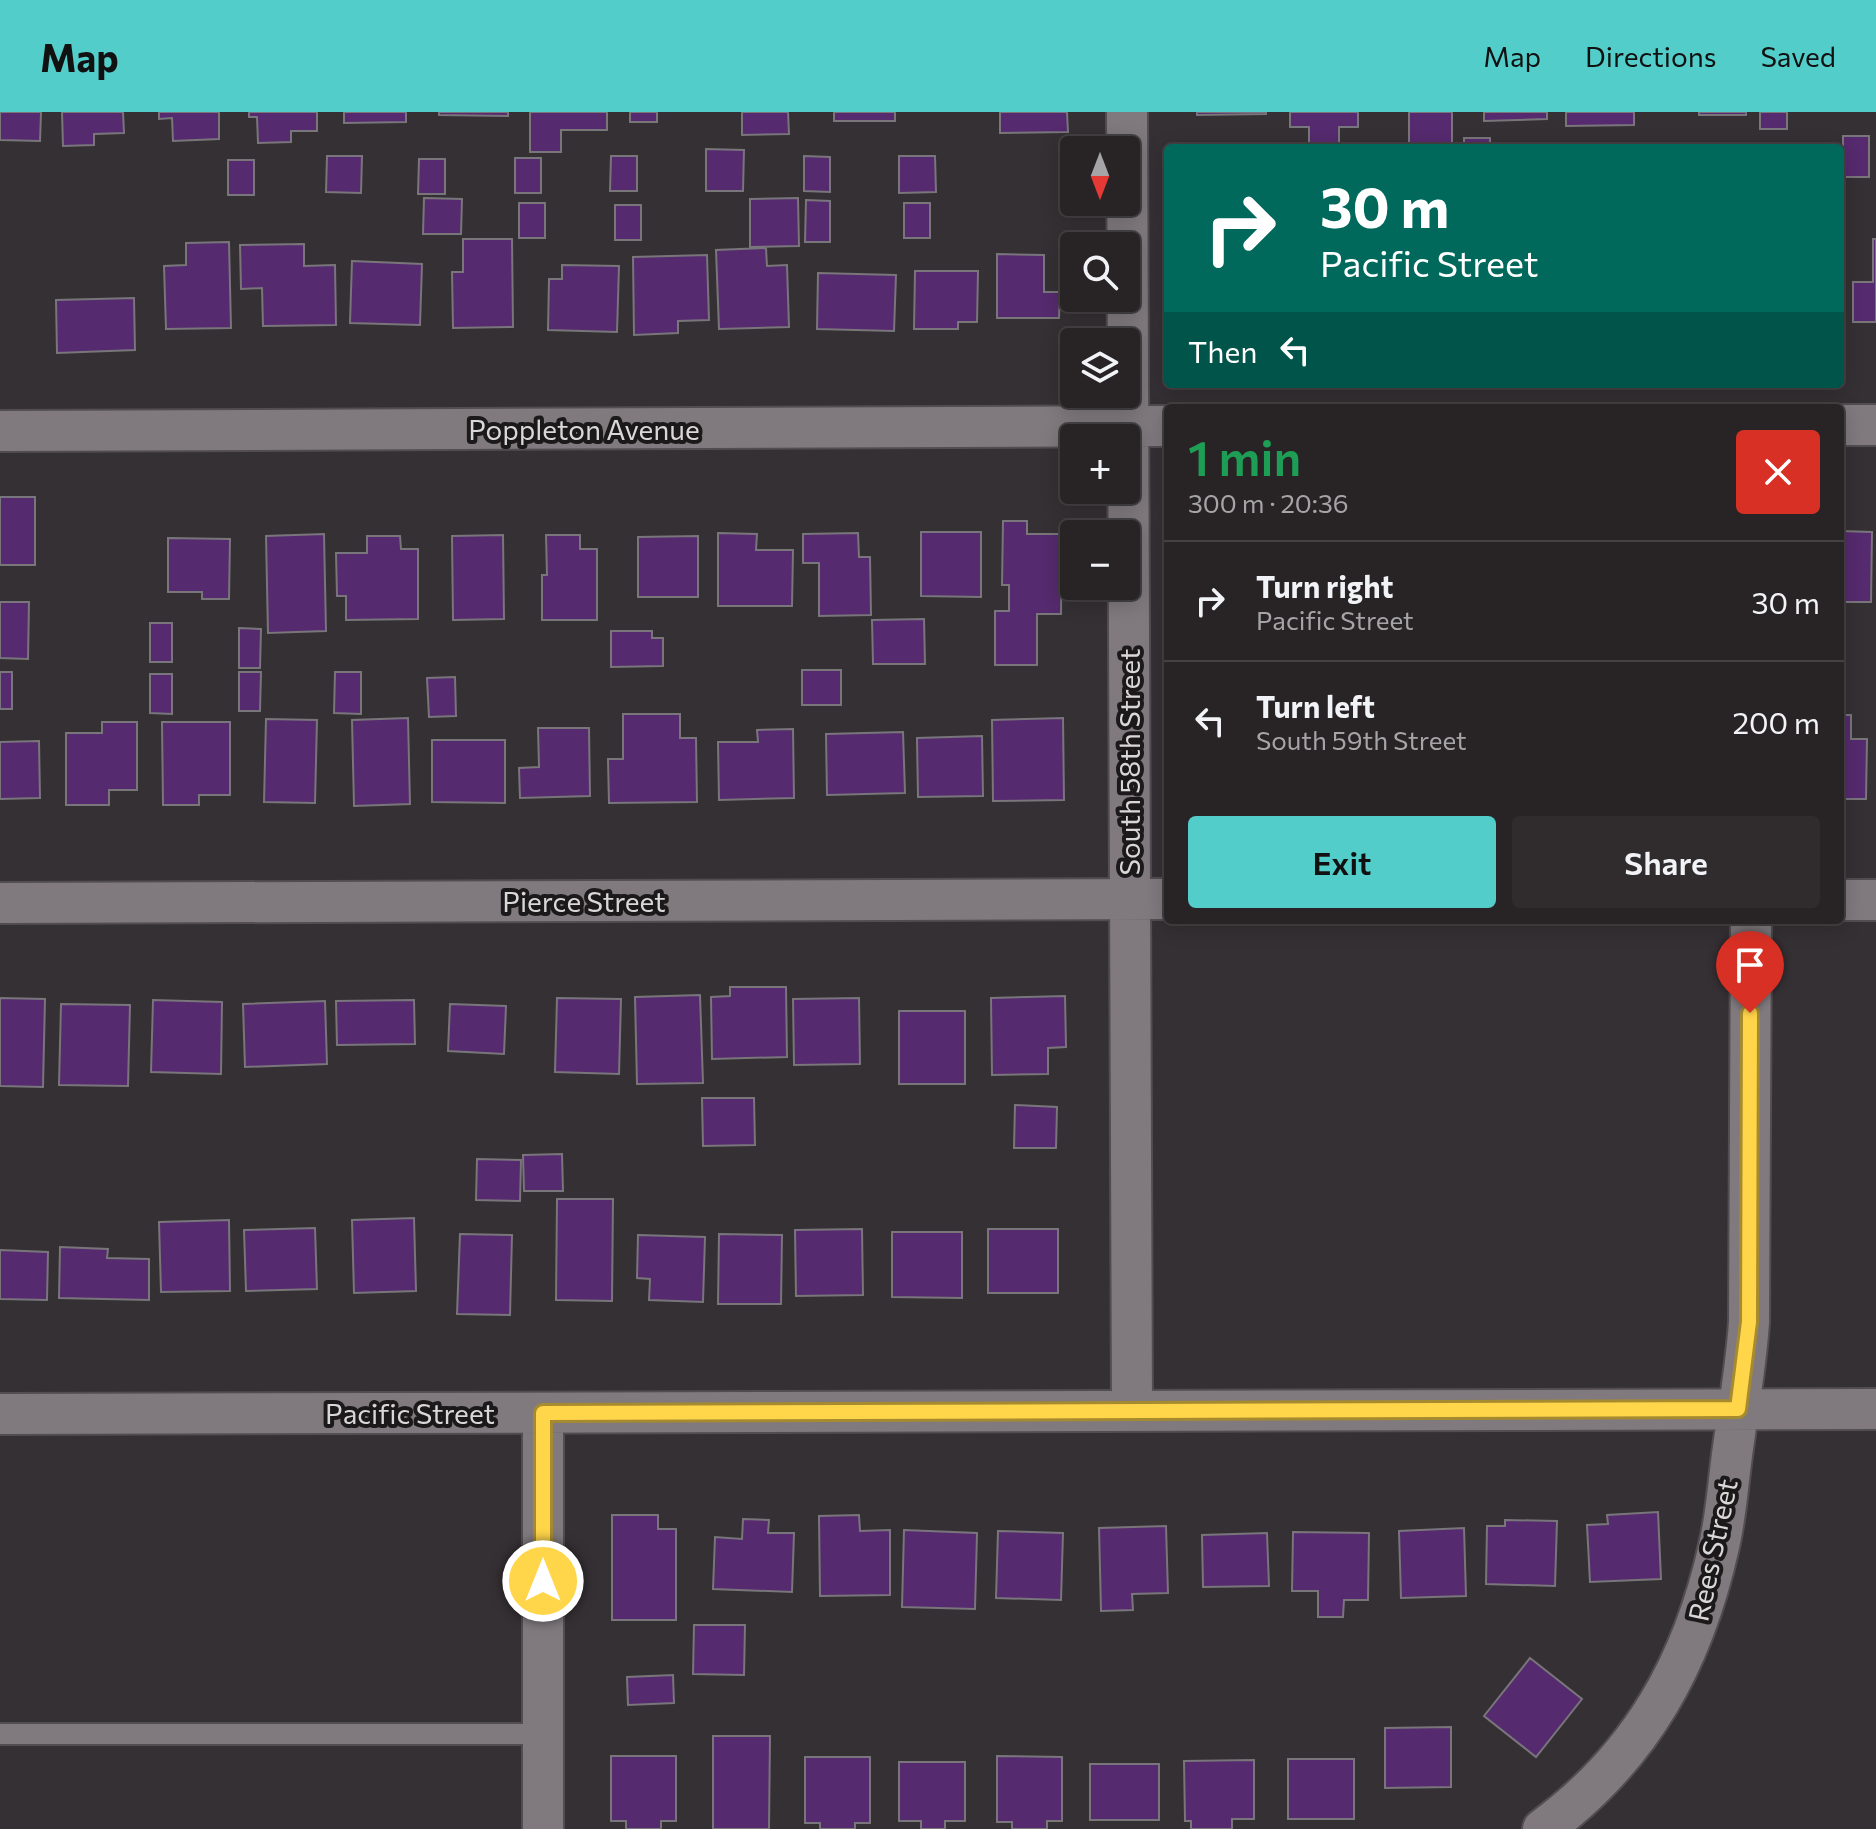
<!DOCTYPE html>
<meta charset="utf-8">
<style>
:root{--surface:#282426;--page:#302c2e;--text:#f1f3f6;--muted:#a5a4a7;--line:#444143;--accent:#53cdc9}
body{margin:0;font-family:Commissioner,sans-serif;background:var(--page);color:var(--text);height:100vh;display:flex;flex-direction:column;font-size:30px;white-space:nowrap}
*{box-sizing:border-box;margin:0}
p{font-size:26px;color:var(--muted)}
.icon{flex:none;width:44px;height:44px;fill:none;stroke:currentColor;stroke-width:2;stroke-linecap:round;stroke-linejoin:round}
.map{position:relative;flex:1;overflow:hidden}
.details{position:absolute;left:1164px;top:292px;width:680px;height:520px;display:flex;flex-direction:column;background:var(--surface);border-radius:8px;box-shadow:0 4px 20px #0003,0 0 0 2px var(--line)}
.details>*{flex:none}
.banner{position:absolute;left:1164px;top:32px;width:680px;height:244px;border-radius:8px;box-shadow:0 4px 20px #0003,0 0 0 2px var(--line);background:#00695c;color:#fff;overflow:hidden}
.needle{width:52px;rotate:180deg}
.fabs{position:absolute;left:1060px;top:24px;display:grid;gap:16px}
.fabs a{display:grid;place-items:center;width:80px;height:80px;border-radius:8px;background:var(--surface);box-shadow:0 4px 20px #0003,0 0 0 2px var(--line);font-size:40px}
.pin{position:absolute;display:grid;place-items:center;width:68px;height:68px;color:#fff;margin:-82px -34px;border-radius:50% 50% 50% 0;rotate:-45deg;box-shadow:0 0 8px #0007}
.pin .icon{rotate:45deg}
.me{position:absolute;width:88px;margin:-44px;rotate:0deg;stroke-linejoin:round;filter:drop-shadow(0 0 6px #0008)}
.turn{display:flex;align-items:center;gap:28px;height:168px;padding:0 24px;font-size:36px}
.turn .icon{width:104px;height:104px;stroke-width:2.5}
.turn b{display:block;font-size:56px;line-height:68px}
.then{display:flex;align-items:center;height:76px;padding:0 24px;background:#0003;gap:16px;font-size:30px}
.round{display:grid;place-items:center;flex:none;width:84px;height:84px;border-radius:8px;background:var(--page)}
.headline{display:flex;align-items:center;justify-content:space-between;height:136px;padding:0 24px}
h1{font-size:48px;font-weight:600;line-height:60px;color:#1e9e55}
.cta{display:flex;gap:16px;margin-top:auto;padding:16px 24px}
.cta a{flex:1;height:92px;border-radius:8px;background:var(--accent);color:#111;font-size:32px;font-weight:600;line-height:92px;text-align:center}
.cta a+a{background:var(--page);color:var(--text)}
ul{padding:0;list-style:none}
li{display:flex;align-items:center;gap:24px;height:120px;padding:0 24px;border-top:2px solid var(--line)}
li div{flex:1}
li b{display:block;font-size:30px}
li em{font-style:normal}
header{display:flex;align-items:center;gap:48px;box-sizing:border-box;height:112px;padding:0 40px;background:var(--accent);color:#111}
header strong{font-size:38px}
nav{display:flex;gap:44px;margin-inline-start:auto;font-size:28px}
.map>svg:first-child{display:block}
.building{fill:#562a6e;stroke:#78757b;stroke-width:2}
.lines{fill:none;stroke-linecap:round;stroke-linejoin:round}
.lane-casing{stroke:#524d50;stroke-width:24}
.street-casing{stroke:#524d50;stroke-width:44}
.lane{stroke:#807a7e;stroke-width:20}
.street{stroke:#807a7e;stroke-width:40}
.route-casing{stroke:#a68a30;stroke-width:20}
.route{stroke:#ffd54a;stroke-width:14}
.labels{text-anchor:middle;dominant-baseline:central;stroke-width:8;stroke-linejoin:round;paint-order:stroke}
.street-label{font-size:28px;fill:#dad7d8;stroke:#1b191a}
</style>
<header>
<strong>Map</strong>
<nav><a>Map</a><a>Directions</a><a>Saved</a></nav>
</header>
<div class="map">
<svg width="1876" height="1717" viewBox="0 0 1876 1717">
<rect width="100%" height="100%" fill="#353033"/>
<path class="building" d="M 0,0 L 41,0 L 40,29 L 0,28 Z
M 62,0 L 123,0 L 124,21 L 94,22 L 94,33 L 63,34 Z
M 159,0 L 219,0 L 219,27 L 173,29 L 172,6 L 159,7 Z
M 249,0 L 317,0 L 317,19 L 291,19 L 291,30 L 258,31 L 257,5 L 249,5 Z
M 344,0 L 406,0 L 406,10 L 344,11 Z
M 439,0 L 508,0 L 508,4 L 439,3 Z
M 530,0 L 607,0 L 607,18 L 561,18 L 561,40 L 530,40 Z
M 630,0 L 657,0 L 657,10 L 630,10 Z
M 742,0 L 788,0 L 789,22 L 742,23 Z
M 834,0 L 895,0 L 895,9 L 834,9 Z
M 1000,0 L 1067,0 L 1068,20 L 1000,21 Z
M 1197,0 L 1266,0 L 1266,2 L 1197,3 Z
M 1290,0 L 1358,0 L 1358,15 L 1339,15 L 1339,33 L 1309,33 L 1309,15 L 1290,15 Z
M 1409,0 L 1452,0 L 1452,35 L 1409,34 Z
M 1484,0 L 1547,0 L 1547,7 L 1484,9 Z
M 1566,0 L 1634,0 L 1634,13 L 1566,14 Z
M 1699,0 L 1746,0 L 1746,3 L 1699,3 Z
M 1760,0 L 1787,0 L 1787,17 L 1760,17 Z
M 1843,24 L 1869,24 L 1869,65 L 1843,65 Z
M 1464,26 L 1490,26 L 1490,36 L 1464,36 Z
M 1226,34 L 1269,34 L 1269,36 L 1226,36 Z
M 706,37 L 744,38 L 743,79 L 706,79 Z
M 327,44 L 362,44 L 361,81 L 326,80 Z
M 611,44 L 637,44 L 637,79 L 610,79 Z
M 804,44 L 830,45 L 830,80 L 804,79 Z
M 899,44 L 935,44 L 936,80 L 899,81 Z
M 515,46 L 541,46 L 541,81 L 515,81 Z
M 419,47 L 445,47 L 445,82 L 418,82 Z
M 228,48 L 254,48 L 254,83 L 228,83 Z
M 424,86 L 462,87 L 461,122 L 423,122 Z
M 798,86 L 799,134 L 750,135 L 750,87 Z
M 806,88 L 830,89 L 830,130 L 805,130 Z
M 519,91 L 545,91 L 545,126 L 519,126 Z
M 904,91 L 930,91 L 930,126 L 904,126 Z
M 615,93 L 641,93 L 641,128 L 615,128 Z
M 463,127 L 512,127 L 513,215 L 453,216 L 452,160 L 463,160 Z
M 1873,127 L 1876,127 L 1876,210 L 1853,210 L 1853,170 L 1873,170 Z
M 229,130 L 231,216 L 166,217 L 164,154 L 186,153 L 186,131 Z
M 304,132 L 304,154 L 335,153 L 336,213 L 263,214 L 262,176 L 241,177 L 240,133 Z
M 766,136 L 767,154 L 787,153 L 789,215 L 719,217 L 716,138 Z
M 997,142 L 1044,143 L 1044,180 L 1060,180 L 1059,206 L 997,206 Z
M 707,143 L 709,208 L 678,209 L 678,221 L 634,223 L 633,145 Z
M 352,149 L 422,152 L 420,213 L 350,211 Z
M 562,153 L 619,154 L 617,220 L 548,218 L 549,167 L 562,167 Z
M 915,159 L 978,159 L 977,210 L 958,210 L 958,217 L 914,217 Z
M 818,161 L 896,163 L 894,219 L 817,217 Z
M 134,186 L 135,238 L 57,241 L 56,188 Z
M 0,385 L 35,385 L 35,453 L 0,453 Z
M 1003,409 L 1027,409 L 1027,422 L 1062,422 L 1061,502 L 1037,502 L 1037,553 L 995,553 L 995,499 L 1009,499 L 1009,473 L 1002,473 Z
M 1840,419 L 1872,420 L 1871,490 L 1840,490 Z
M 921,420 L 981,420 L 981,485 L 921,484 Z
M 718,421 L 757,422 L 756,438 L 793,438 L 792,494 L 718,494 Z
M 858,421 L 859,445 L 870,445 L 871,503 L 819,504 L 819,451 L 803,451 L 803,422 Z
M 324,422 L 326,519 L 268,521 L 266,424 Z
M 503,423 L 504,507 L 453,508 L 452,424 Z
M 546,423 L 580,423 L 580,437 L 597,437 L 597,508 L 542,508 L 542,463 L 547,463 Z
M 367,424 L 400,424 L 401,437 L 418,437 L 418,507 L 346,508 L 346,484 L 337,484 L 336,441 L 367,441 Z
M 698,424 L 698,485 L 638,485 L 638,425 Z
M 168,426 L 230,427 L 229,487 L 202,487 L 202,480 L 168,480 Z
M 0,490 L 29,490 L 28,547 L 0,546 Z
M 924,507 L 925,552 L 873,552 L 872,508 Z
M 150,511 L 172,511 L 172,550 L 150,550 Z
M 239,516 L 261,517 L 260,556 L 239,556 Z
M 611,519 L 652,519 L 652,526 L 663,526 L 663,554 L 611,555 Z
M 802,558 L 841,558 L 841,593 L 802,593 Z
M 0,560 L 12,560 L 12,597 L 0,597 Z
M 239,560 L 261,560 L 260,599 L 239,599 Z
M 335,560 L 361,560 L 361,602 L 334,601 Z
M 150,562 L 172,562 L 172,602 L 150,601 Z
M 455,565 L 456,604 L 429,605 L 427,566 Z
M 623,602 L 680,602 L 680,626 L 696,626 L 697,690 L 609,691 L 608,647 L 623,647 Z
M 1840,603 L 1851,603 L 1851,627 L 1867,627 L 1866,687 L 1840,687 Z
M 408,606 L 410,692 L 354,694 L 352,608 Z
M 1063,606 L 1064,688 L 993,689 L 992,608 Z
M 266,607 L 317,608 L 315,691 L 264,690 Z
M 102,610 L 137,610 L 137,678 L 109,678 L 109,693 L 66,693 L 66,621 L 102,621 Z
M 162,610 L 230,610 L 230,683 L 199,683 L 199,693 L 163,693 Z
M 538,616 L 589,616 L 590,684 L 520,686 L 519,656 L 539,655 Z
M 793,617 L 794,686 L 719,688 L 718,630 L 758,630 L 757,618 Z
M 903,620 L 905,681 L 827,683 L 826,622 Z
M 982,624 L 983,684 L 918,685 L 917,626 Z
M 432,628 L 505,628 L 505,691 L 432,690 Z
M 39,629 L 40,686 L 0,687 L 0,630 Z
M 730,875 L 786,875 L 787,945 L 712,947 L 711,885 L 730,884 Z
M 700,883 L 703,971 L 637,972 L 635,885 Z
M 1065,884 L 1066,935 L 1048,936 L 1048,962 L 992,963 L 991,886 Z
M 0,886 L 45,887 L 43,975 L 0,974 Z
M 557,886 L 621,887 L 619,962 L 555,960 Z
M 859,886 L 860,952 L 794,953 L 793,887 Z
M 153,888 L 222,890 L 221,962 L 151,960 Z
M 414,888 L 415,932 L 337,933 L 336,889 Z
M 325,889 L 327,952 L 245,955 L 243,892 Z
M 61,892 L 130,893 L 128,974 L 59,973 Z
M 450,892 L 506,894 L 504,942 L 448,939 Z
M 899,899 L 965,899 L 965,972 L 899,972 Z
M 702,986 L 754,986 L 755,1033 L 703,1034 Z
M 1015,993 L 1057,995 L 1056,1036 L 1014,1036 Z
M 562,1042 L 563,1079 L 524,1079 L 523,1043 Z
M 477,1047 L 521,1048 L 520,1089 L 476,1088 Z
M 557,1087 L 613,1087 L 612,1189 L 556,1188 Z
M 414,1106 L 416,1179 L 354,1181 L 352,1108 Z
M 229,1108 L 230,1179 L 161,1180 L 159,1110 Z
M 315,1116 L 317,1177 L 246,1179 L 244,1118 Z
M 862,1117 L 863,1183 L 796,1184 L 795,1118 Z
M 988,1117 L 1058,1117 L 1058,1181 L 988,1181 Z
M 892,1120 L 962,1120 L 962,1186 L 892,1185 Z
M 460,1122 L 512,1123 L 510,1203 L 457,1202 Z
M 719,1122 L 782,1123 L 781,1192 L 718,1192 Z
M 638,1123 L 705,1125 L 703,1190 L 649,1188 L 650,1167 L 637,1166 Z
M 60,1135 L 108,1137 L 107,1146 L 149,1147 L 149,1188 L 59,1186 Z
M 0,1138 L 48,1140 L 47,1188 L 0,1187 Z
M 1658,1400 L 1661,1467 L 1590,1470 L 1587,1413 L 1608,1412 L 1607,1403 Z
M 612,1403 L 658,1403 L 658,1417 L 676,1417 L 676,1508 L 612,1508 Z
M 859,1403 L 860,1419 L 890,1418 L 890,1483 L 820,1484 L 819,1404 Z
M 743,1407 L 769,1408 L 768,1421 L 794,1421 L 792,1480 L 713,1477 L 715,1425 L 742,1427 Z
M 1505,1408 L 1557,1409 L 1555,1474 L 1486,1472 L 1487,1414 L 1505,1414 Z
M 1166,1414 L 1168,1481 L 1132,1482 L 1133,1498 L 1101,1499 L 1099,1416 Z
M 1464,1416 L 1466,1484 L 1401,1486 L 1399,1419 Z
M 904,1418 L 977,1421 L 975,1497 L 902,1495 Z
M 998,1419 L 1063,1421 L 1061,1488 L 996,1486 Z
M 1293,1420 L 1369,1421 L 1368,1488 L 1344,1488 L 1343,1505 L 1318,1505 L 1318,1479 L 1292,1479 Z
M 1267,1421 L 1269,1474 L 1203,1475 L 1202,1423 Z
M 694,1513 L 745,1513 L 744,1563 L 693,1562 Z
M 1530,1546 L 1582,1587 L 1536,1645 L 1484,1604 Z
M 673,1563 L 674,1591 L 628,1593 L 627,1565 Z
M 1451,1615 L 1451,1675 L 1385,1676 L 1385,1616 Z
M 713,1624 L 770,1624 L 769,1717 L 713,1717 Z
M 611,1644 L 676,1644 L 676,1709 L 661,1709 L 661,1717 L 626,1717 L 626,1709 L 611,1709 Z
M 997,1644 L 1062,1645 L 1062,1709 L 1047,1709 L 1047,1717 L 1012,1717 L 1012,1710 L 997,1710 Z
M 805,1645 L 870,1645 L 870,1711 L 855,1711 L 855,1717 L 820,1717 L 820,1711 L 805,1711 Z
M 1288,1647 L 1354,1647 L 1354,1707 L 1288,1707 Z
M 1254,1648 L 1254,1707 L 1232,1707 L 1232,1717 L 1191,1717 L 1191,1709 L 1185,1709 L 1184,1649 Z
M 899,1650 L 965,1650 L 965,1709 L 945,1709 L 945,1717 L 921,1717 L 921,1709 L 899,1709 Z
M 1090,1652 L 1159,1652 L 1159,1708 L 1090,1708 Z"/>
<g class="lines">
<defs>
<path id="lane" d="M 0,1622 L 543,1622"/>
<path id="street" d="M 1127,0 L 1132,1299
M 1840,313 L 1876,313
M 0,319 L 1168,314
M 1840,788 L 1876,788
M 0,791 L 1168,787
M 543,1301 L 543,1717
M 0,1302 L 1876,1297
M 1543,1717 C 1641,1645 1693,1551 1719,1434 C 1726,1404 1728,1373 1732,1343 C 1738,1299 1746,1255 1749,1210 L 1751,808"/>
</defs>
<use href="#lane" class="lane-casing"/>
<use href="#street" class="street-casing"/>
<use href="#lane" class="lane"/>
<use href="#street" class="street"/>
</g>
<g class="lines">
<defs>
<path id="route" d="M 543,1469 L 543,1301 L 1738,1297 L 1749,1210 L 1750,901"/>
</defs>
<use href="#route" class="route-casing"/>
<use href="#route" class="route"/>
</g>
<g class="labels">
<g class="street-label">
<text x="584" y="317">Poppleton Avenue</text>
<text transform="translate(1129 650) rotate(-90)">South 58th Street</text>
<text x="584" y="789">Pierce Street</text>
<text x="410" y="1301">Pacific Street</text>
<text transform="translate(1712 1438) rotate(-78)">Rees Street</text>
</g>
</g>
</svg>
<div class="fabs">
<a><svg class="needle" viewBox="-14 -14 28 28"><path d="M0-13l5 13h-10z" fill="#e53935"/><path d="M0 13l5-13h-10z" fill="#a5a4a7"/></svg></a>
<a><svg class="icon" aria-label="search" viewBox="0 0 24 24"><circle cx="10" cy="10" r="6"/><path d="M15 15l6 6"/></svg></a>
<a><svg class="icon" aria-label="layers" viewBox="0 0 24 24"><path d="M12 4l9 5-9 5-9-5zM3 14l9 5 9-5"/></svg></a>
<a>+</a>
<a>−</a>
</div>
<div class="pin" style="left:1750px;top:901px;background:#d93025"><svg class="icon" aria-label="arrive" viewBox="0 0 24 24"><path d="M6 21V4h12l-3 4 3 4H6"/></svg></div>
<svg class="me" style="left:543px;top:1469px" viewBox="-20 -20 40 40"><circle r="17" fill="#ffd54a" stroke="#fff" stroke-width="3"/><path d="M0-11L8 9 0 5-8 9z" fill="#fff"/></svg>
<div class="banner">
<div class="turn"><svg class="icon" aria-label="right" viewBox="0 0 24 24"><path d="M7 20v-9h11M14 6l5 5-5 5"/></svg><div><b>30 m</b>Pacific Street</div></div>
<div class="then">Then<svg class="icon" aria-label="left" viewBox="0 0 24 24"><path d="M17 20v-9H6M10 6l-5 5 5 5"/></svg></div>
</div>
<section class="details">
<div class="headline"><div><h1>1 min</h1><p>300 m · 20:36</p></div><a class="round" style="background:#d93025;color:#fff"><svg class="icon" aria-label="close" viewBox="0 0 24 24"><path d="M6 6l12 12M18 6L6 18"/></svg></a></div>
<ul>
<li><svg class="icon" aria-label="right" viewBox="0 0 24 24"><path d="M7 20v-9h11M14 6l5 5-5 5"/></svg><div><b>Turn right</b><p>Pacific Street</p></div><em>30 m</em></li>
<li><svg class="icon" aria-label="left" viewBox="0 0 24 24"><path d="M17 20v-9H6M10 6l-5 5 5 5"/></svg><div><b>Turn left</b><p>South 59th Street</p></div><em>200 m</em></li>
</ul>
<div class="cta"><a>Exit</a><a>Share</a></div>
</section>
</div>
